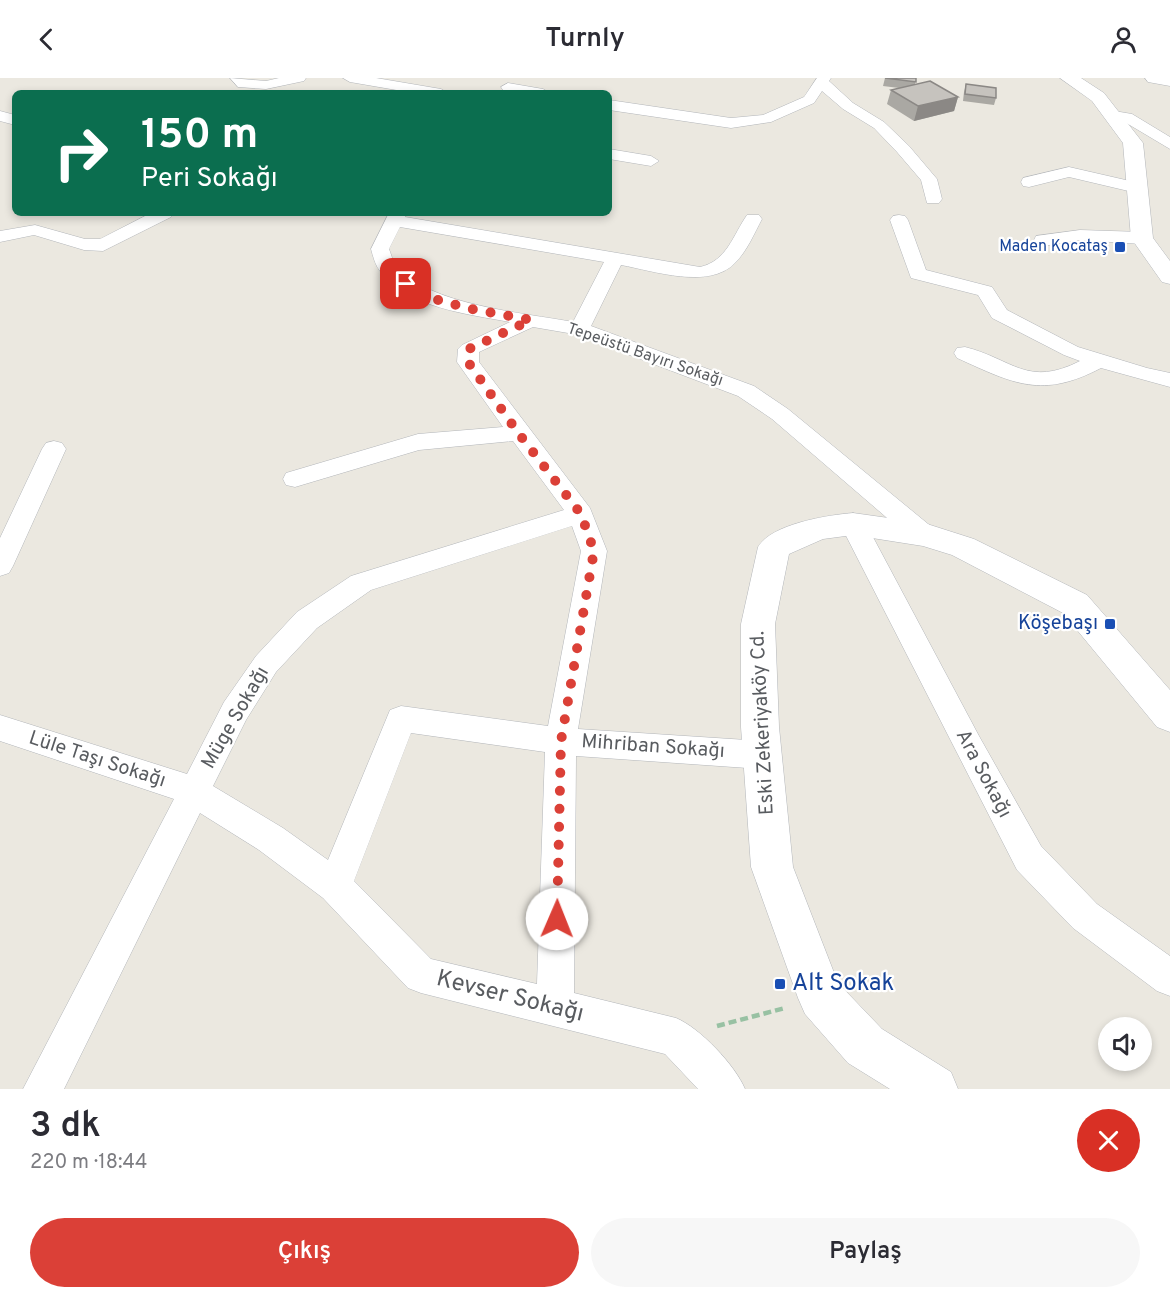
<!DOCTYPE html>
<html lang="tr">
<meta charset="utf-8">
<style>
:root{--surface:#fff;--page:#f7f7f7;--text:#2b2b33;--muted:#7c7c81;--accent:#db4037}
body{margin:0;font-family:Overpass,sans-serif;background:var(--page);color:var(--text);height:100vh;display:flex;flex-direction:column;font-size:22px;white-space:nowrap}
*{box-sizing:border-box;margin:0}
p{font-size:20px;color:var(--muted)}
.icon{flex:none;width:33px;height:33px;fill:none;stroke:currentColor;stroke-width:2;stroke-linecap:round;stroke-linejoin:round}
.map{position:relative;height:1011px;overflow:hidden}
.side{display:flex;flex-direction:column;background:var(--surface);flex:1}
.side>*{flex:none}
.hud{position:absolute;left:12px;top:12px;width:600px;height:126px;border-radius:9px;box-shadow:0 3px 9px #0003;background:#0b6e4f;color:#fff;overflow:hidden}
.fabs{position:absolute;left:1098px;top:939px;display:grid;gap:12px}
.fabs a{display:grid;place-items:center;width:54px;height:54px;border-radius:50%;background:var(--surface);box-shadow:0 3px 9px #0003;font-size:30px}
.pin{position:absolute;display:grid;place-items:center;width:51px;height:51px;color:#fff;margin:-26px;border-radius:12px;box-shadow:0 3px 9px #0006}
.me{position:absolute;width:66px;margin:-33px;rotate:1deg;stroke-linejoin:round;filter:drop-shadow(0 0 4px #0008)}
.turn{display:flex;align-items:center;gap:21px;height:126px;padding:0 30px;font-size:27px}
.turn .icon{width:78px;height:78px;stroke-width:2.5}
.turn b{display:block;font-size:42px;line-height:51px}
.round{display:grid;place-items:center;flex:none;width:63px;height:63px;border-radius:32px;background:var(--page)}
.overview{display:flex;align-items:center;justify-content:space-between;height:102px;padding:0 30px}
h1{font-size:36px;font-weight:600;line-height:45px}
.button{display:flex;gap:12px;margin-top:auto;padding:12px 30px}
.button a{flex:1;height:69px;border-radius:36px;background:var(--accent);color:#fff;font-size:24px;font-weight:600;line-height:69px;text-align:center}
.button a+a{background:var(--page);color:var(--text)}
header{display:flex;justify-content:space-between;align-items:center;height:78px;padding:0 30px;background:var(--surface);font-size:27px;font-weight:600}
.map>svg:first-child{display:block}
.lines{fill:none;stroke-linecap:round;stroke-linejoin:round}
.minor-casing{stroke:#b3b6ba;stroke-width:1}
.tertiary-casing{stroke:#b3b6ba;stroke-width:1}
.path{stroke:#98c1a3;stroke-width:4.5;stroke-dasharray:8 4;stroke-linecap:butt}
.minor{fill:#fff;fill-rule:evenodd}
.tertiary{fill:#fff;fill-rule:evenodd}
.wall{fill:#aaa8a3}
.shaded-wall{fill:#8b8885}
.building{fill:#c6c3be;stroke:#8b8885;stroke-width:1.5}
.route{stroke:#db4037;stroke-width:10;stroke-dasharray:0 18}
.transit-dot{fill:#1a4fb4;stroke:#fff;stroke-width:2}
.labels{text-anchor:middle;dominant-baseline:central;stroke-width:4.5;stroke-linejoin:round;paint-order:stroke}
.far-transit-label{font-size:16px;fill:#164399;stroke:#fff;text-anchor:end}
.far-street-label{font-size:16px;fill:#595c60;stroke:#fff}
.transit-label{font-size:20px;fill:#164399;stroke:#fff;text-anchor:end}
.street-label{font-size:20px;fill:#595c60;stroke:#fff}
.near-transit-label{font-size:24px;fill:#164399;stroke:#fff;text-anchor:start}
.near-street-label{font-size:24px;fill:#595c60;stroke:#fff}
</style>
<header><svg class="icon" aria-label="back" viewBox="0 0 24 24"><path d="M15 5l-7 7 7 7"/></svg>Turnly<svg class="icon" aria-label="person" viewBox="0 0 24 24"><circle cx="12" cy="8" r="4"/><path d="M4 21q1-7 8-7t8 7"/></svg></header>
<div class="map">
<svg width="1170" height="1011" viewBox="0 0 1170 1011">
<rect width="100%" height="100%" fill="#ebe8e0"/>
<g class="lines">
<defs>
<path id="minor" d="M 230,0 L 266,3 L 279,0 L 306,0 L 304,3 L 266,11 L 238,9 Z
M 343,0 L 376,0 L 441,11 L 448,15 L 414,15 L 350,4 Z
M 817,0 L 831,0 L 829,3 L 853,25 L 884,44 L 909,68 L 937,101 L 942,121 L 939,125 L 927,125 L 921,102 L 897,74 L 874,50 L 843,31 L 822,13 L 814,25 L 771,44 L 731,50 L 609,32 L 609,22 L 731,40 L 763,37 L 804,19 Z
M 508,5 L 543,11 L 550,15 L 517,15 L 503,12 L 501,9 Z
M 0,33 L 15,37 L 15,47 L 0,43 Z
M 1114,33 L 1132,36 L 1170,59 L 1170,71 L 1123,43 L 1109,41 L 1106,38 L 1109,35 Z
M 609,71 L 651,78 L 659,83 L 651,88 L 609,81 Z
M 1069,89 L 1143,106 L 1146,110 L 1143,114 L 1137,115 L 1069,99 L 1029,109 L 1023,108 L 1021,104 L 1023,100 Z
M 151,135 L 174,135 L 171,139 L 103,173 L 84,172 L 34,157 L 0,164 L 0,153 L 35,147 L 85,161 L 100,161 Z
M 389,135 L 407,135 L 405,139 L 700,189 C 727,183 733,157 747,137 L 759,137 L 762,141 C 754,156 747,173 735,185 C 709,212 654,193 621,187 L 591,248 L 754,308 L 788,331 L 933,450 L 937,457 L 933,464 L 924,466 L 915,464 L 772,341 L 738,318 L 574,256 L 533,249 L 479,274 L 479,284 L 590,430 L 607,473 L 578,651 L 762,663 L 773,667 L 778,677 L 773,687 L 762,691 L 576,678 L 574,915 L 676,940 C 700,950 735,987 745,1011 L 698,1011 L 665,976 L 421,915 L 408,910 L 323,820 L 259,772 L 200,735 L 64,1011 L 23,1011 L 174,721 L 0,663 L 0,637 L 187,696 L 224,624 L 256,578 L 297,534 L 351,498 L 564,432 L 513,363 L 419,372 L 295,409 L 286,407 L 283,401 L 286,395 L 418,356 L 503,349 L 457,284 L 458,271 L 462,267 L 510,244 C 467,236 409,230 380,193 C 375,187 373,178 371,171 ZM 400,149 L 604,184 L 573,244 C 525,235 428,227 396,188 C 393,184 391,176 389,171 ZM 572,448 L 581,473 L 548,648 L 401,628 L 390,632 L 328,782 L 283,750 L 213,708 L 246,642 L 276,594 L 317,550 L 371,512 ZM 411,655 L 545,674 L 537,906 L 431,881 L 354,803 Z
M 899,137 L 905,138 L 908,142 L 926,192 L 992,209 L 1007,232 L 1078,269 L 1147,290 L 1170,295 L 1170,309 L 1101,290 C 1042,321 1014,306 957,280 L 954,275 L 957,270 L 965,269 C 1013,281 1027,310 1080,283 L 1064,277 L 992,240 L 978,217 L 911,200 L 890,142 L 893,138 Z
M 1080,152 L 1142,154 L 1148,156 L 1151,160 L 1148,164 L 1142,166 L 1080,162 L 1043,168 L 1036,166 L 1034,162 L 1036,158 Z
M 54,363 L 62,365 L 66,371 L 13,488 L 9,495 L 0,498 L 0,460 L 42,371 L 46,365 Z
M 853,437 L 862,439 L 866,446 L 979,658 L 1041,768 L 1097,826 L 1170,878 L 1170,918 L 1157,913 L 1073,850 L 1017,792 L 840,446 L 844,439 Z"/>
<path id="tertiary" d="M 1060,0 L 1081,0 L 1104,15 L 1143,65 L 1153,160 L 1170,183 L 1170,206 L 1162,204 L 1131,160 L 1123,65 L 1092,23 Z
M 1145,0 L 1170,0 L 1170,8 L 1148,4 Z
M 853,435 L 924,445 L 974,461 L 1087,517 L 1170,612 L 1170,654 L 1157,649 L 1063,535 L 952,477 L 923,468 L 853,457 L 823,461 L 789,476 L 775,546 L 779,649 L 793,789 L 838,905 L 882,951 L 951,994 L 958,1011 L 890,1011 L 848,985 L 805,936 L 798,920 L 751,789 L 741,649 L 741,546 L 758,469 C 771,446 828,437 853,435 Z"/>
</defs>
<use href="#minor" class="minor-casing"/>
<use href="#tertiary" class="tertiary-casing"/>
<path class="path" d="M 717,948 L 785,930"/>
<use href="#minor" class="minor"/>
<use href="#tertiary" class="tertiary"/>
</g>
<path class="wall" d="M 885,0 L 916,0 L 915,6 L 958,19 L 954,33 L 914,43 L 887,26 L 891,12 L 899,10 L 883,8 Z
M 966,6 L 996,20 L 994,27 L 963,23 L 964,14 Z"/>
<path class="shaded-wall" d="M 958,19 L 954,33 L 914,43 L 918,28 Z"/>
<path class="building" d="M 885,0 L 916,0 L 916,4 Z
M 930,3 L 958,19 L 918,28 L 891,12 Z
M 966,6 L 996,10 L 996,20 L 965,16 Z"/>
<g class="lines">
<path class="route" d="M 406,206 L 431,220 L 471,231 L 531,242 L 469,271 L 468,284 L 519,356 L 581,436 L 594,473 L 561,663 L 557,841"/>
</g>
<g class="transit-dot">
<rect x="1114" y="163" width="12" height="12" rx="3"/>
<rect x="1104" y="540" width="12" height="12" rx="3"/>
<rect x="774" y="900" width="12" height="12" rx="3"/>
</g>
<g class="labels">
<g class="far-transit-label">
<text x="1108" y="169">Maden Kocataş</text>
</g>
<g class="far-street-label">
<text transform="translate(645 277) rotate(19)">Tepeüstü Bayırı Sokağı</text>
</g>
<g class="transit-label">
<text x="1098" y="546">Köşebaşı</text>
</g>
<g class="street-label">
<text transform="translate(236 640) rotate(-60)">Müge Sokağı</text>
<text transform="translate(763 645) rotate(-93)">Eski Zekeriyaköy Cd.</text>
<text transform="translate(653 669) rotate(4)">Mihriban Sokağı</text>
<text transform="translate(97 682) rotate(18)">Lüle Taşı Sokağı</text>
<text transform="translate(983 696) rotate(62)">Ara Sokağı</text>
</g>
<g class="near-transit-label">
<text x="792" y="906">Alt Sokak</text>
</g>
<g class="near-street-label">
<text transform="translate(510 919) rotate(14)">Kevser Sokağı</text>
</g>
</g>
</svg>
<div class="fabs">
<a><svg class="icon" aria-label="sound" viewBox="0 0 24 24"><path d="M4 9h4l5-4v14l-5-4H4zM17 9q2 3 0 6"/></svg></a>
</div>
<div class="pin" style="left:406px;top:206px;background:#d93025"><svg class="icon" aria-label="arrive" viewBox="0 0 24 24"><path d="M6 21V4h12l-3 4 3 4H6"/></svg></div>
<svg class="me" style="left:557px;top:841px" viewBox="-20 -20 40 40"><circle r="19" fill="#fff"/><path d="M0-13L10 11 0 6-10 11z" fill="#db4037"/></svg>
<div class="hud">
<div class="turn"><svg class="icon" aria-label="right" viewBox="0 0 24 24"><path d="M7 20v-9h11M14 6l5 5-5 5"/></svg><div><b>150 m</b>Peri Sokağı</div></div>
</div>
</div>
<section class="side">
<div class="overview"><div><h1>3 dk</h1><p>220 m · 18:44</p></div><a class="round" style="background:#d93025;color:#fff"><svg class="icon" aria-label="close" viewBox="0 0 24 24"><path d="M6 6l12 12M18 6L6 18"/></svg></a></div>
<div class="button"><a>Çıkış</a><a>Paylaş</a></div>
</section>
